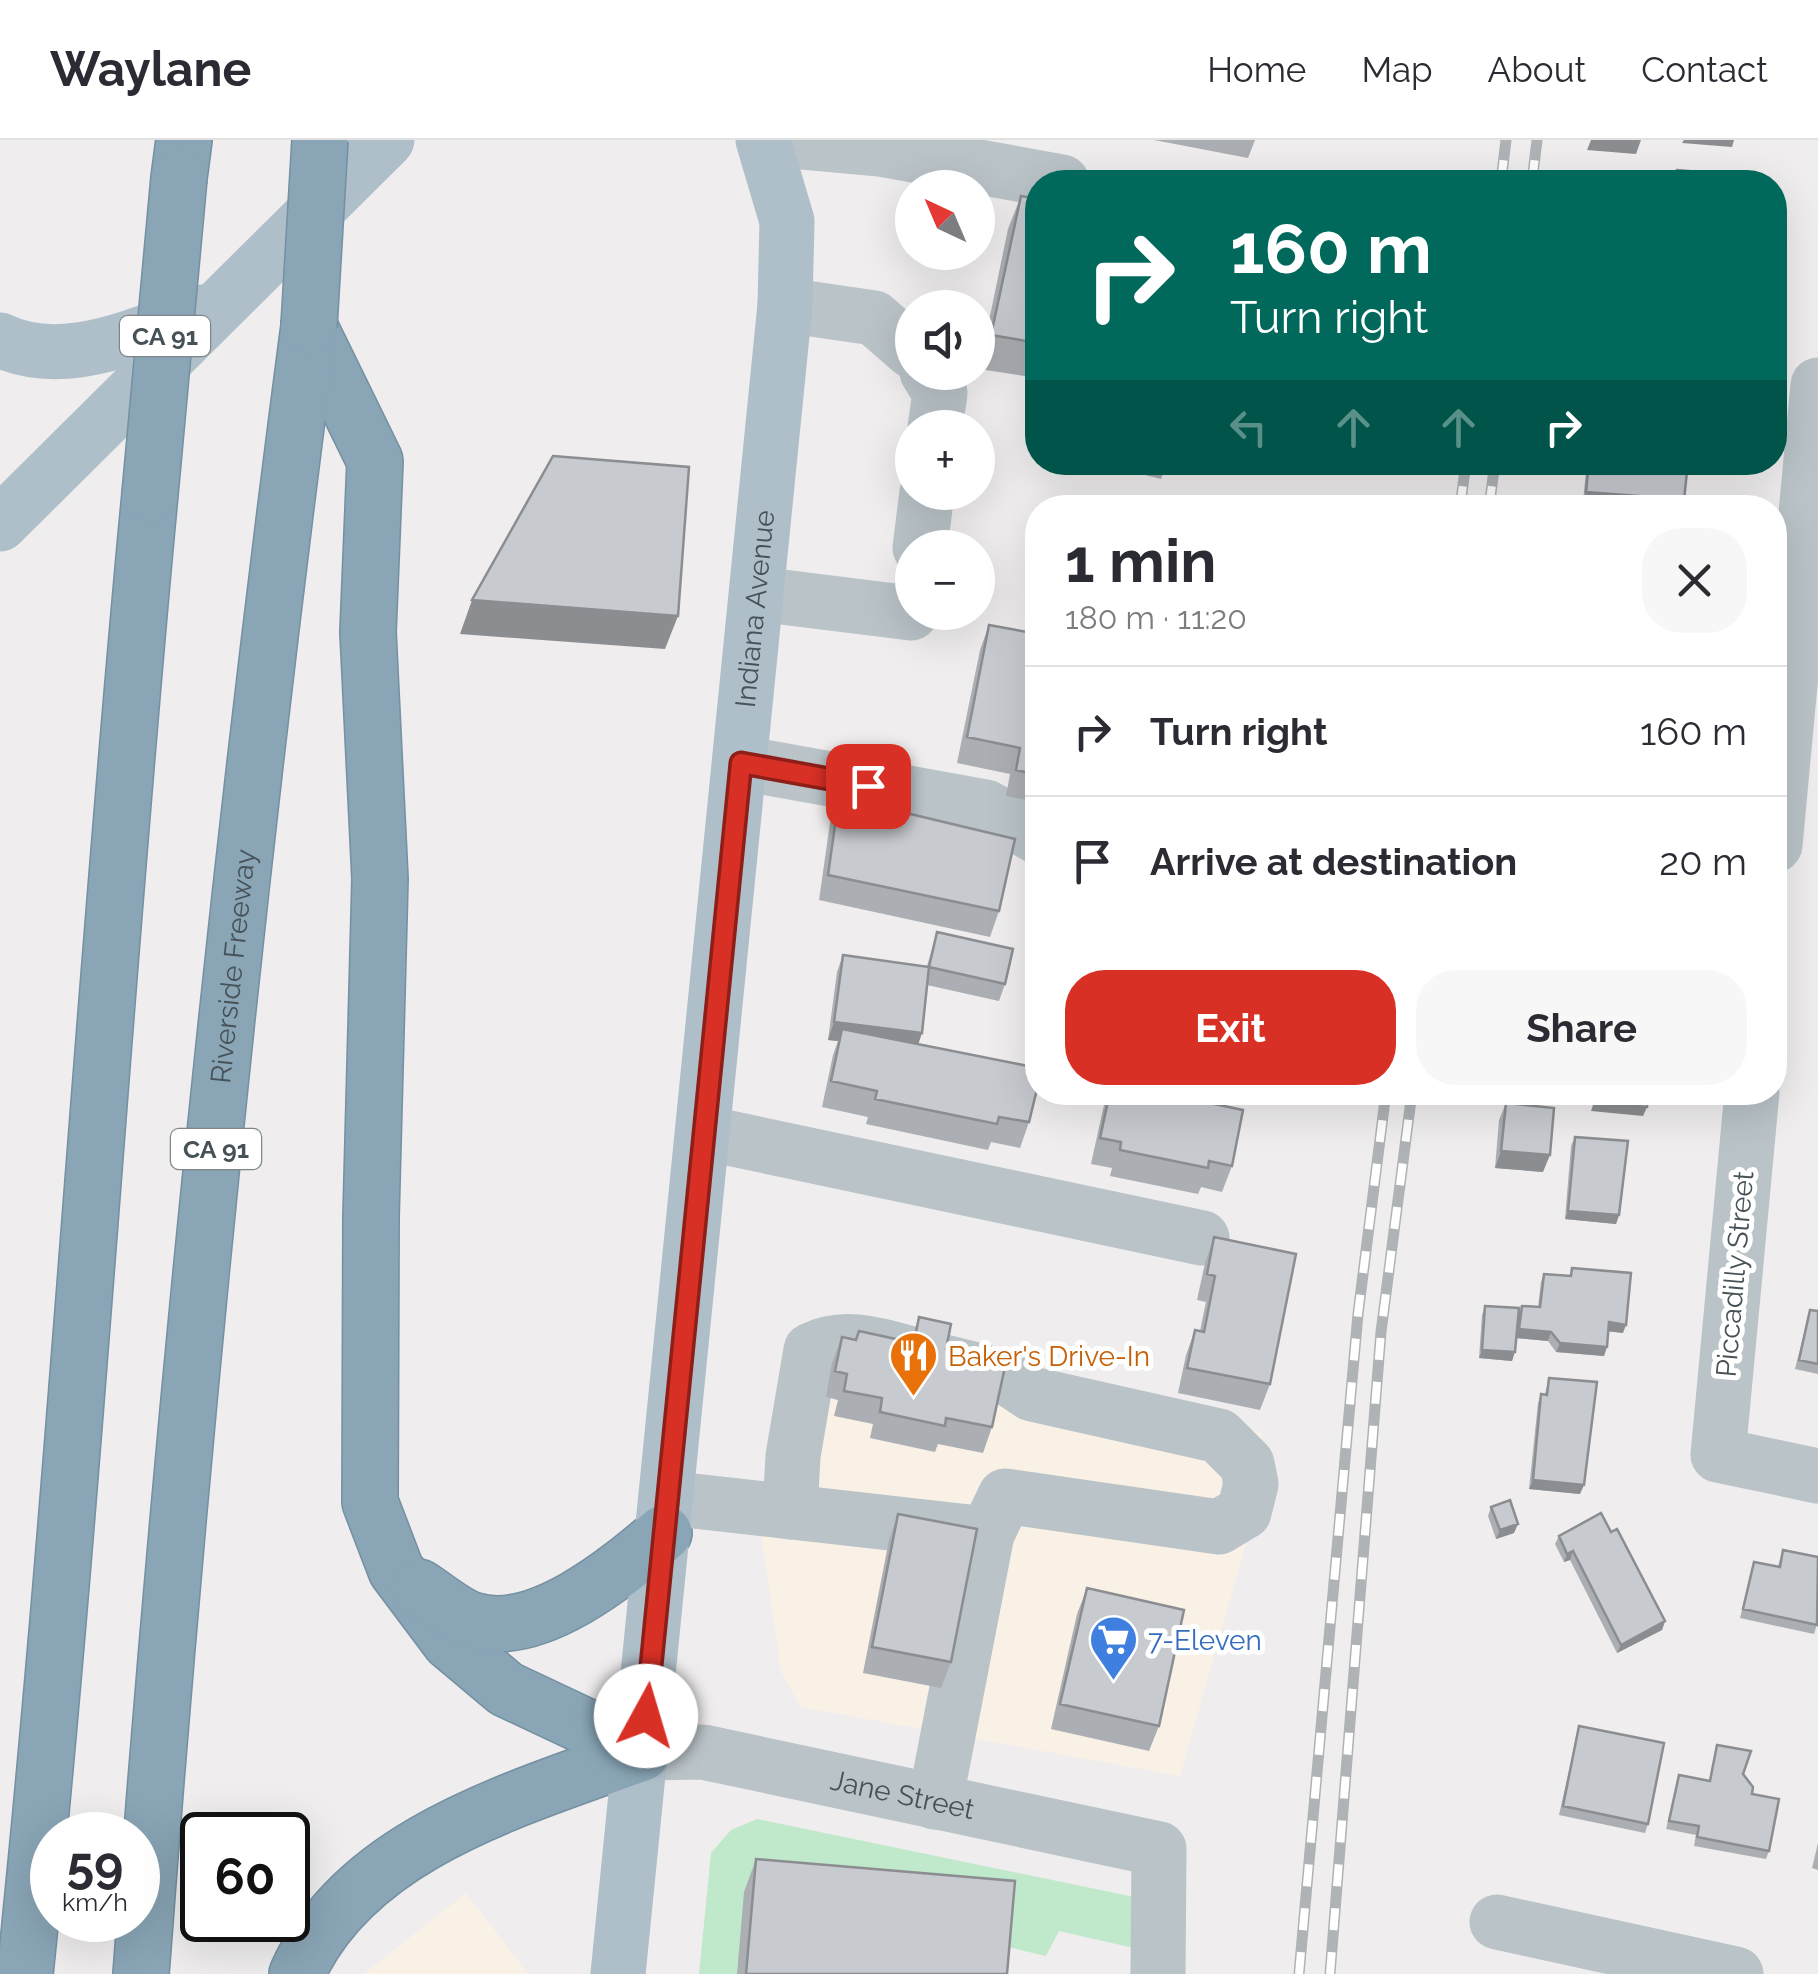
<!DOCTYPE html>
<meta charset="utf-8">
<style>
:root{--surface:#fff;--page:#f7f7f7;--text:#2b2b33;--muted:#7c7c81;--line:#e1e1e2;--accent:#d93025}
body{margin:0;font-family:Raleway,sans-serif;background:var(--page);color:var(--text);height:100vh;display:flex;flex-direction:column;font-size:38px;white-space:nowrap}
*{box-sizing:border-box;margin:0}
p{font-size:32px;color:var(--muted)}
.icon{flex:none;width:55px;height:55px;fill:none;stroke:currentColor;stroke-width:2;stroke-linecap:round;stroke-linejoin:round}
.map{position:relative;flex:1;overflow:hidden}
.drawer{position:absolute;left:1025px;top:355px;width:762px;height:610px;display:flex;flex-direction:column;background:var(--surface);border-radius:40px;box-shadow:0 10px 40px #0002}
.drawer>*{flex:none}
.top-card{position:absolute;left:1025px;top:30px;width:762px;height:305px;border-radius:40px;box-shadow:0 10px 40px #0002;background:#00695c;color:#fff;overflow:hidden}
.needle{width:65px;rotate:316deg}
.controls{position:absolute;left:895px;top:30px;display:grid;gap:20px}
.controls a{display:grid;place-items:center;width:100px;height:100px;border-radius:50%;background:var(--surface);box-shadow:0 10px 40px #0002;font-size:50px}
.speed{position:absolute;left:30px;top:1672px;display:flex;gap:20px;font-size:50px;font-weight:700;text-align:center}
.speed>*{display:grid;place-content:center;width:130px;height:130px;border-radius:50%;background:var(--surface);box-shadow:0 10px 40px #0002;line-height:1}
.speed small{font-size:25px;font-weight:400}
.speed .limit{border:5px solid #111;border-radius:15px;background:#fff;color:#111}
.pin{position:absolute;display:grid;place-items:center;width:85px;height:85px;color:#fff;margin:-42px;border-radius:20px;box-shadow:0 5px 15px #0006}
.me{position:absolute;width:110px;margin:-55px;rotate:6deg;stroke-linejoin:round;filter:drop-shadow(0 0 8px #0008)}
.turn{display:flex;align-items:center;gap:35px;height:210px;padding:0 40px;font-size:45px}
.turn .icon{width:130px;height:130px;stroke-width:2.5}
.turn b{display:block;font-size:70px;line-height:85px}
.lanes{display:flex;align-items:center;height:95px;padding:0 40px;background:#0003;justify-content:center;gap:50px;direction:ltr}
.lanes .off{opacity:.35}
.round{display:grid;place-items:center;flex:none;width:105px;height:105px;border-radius:40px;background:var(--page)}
.head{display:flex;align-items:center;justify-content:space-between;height:170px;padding:0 40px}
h1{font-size:60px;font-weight:700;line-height:75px}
.primary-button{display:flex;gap:20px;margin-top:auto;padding:20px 40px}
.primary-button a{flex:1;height:115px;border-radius:40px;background:var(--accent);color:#fff;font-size:40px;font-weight:700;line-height:115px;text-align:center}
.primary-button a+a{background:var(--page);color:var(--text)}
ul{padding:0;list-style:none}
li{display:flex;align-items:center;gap:30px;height:130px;padding:0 40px;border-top:2px solid var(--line)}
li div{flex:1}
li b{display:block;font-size:38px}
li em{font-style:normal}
header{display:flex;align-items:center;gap:60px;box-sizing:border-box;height:140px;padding:0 50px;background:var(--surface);border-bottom:2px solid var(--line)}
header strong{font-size:48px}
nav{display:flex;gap:55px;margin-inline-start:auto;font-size:35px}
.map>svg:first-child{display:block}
.commercial{fill:#f9f1e6}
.green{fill:#bfe9ca}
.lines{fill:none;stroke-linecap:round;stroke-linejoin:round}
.highway-casing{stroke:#7490a2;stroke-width:58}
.minor{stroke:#b9c3c8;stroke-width:55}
.major{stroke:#afbfc9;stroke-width:55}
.highway{stroke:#89a5b6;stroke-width:55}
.rail-casing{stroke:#afb3b6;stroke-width:11}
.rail{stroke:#fff;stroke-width:8;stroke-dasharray:22;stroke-linecap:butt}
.highway-bridge-casing{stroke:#7490a2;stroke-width:58;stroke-linecap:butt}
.highway-bridge{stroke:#89a5b6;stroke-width:55}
.wall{fill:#abaeb2}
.shaded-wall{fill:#8b8d91}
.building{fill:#c7cacf;stroke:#8b8d91;stroke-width:2.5}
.route-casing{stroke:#8d1f18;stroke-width:25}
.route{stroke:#d93025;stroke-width:18}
.labels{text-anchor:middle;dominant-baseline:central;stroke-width:10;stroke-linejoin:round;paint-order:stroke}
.shield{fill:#fff;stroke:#7e868a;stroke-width:2.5}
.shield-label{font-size:25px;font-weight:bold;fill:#475258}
.street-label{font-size:28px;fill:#475258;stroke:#fff}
.food-label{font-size:28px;fill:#c56008;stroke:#fff;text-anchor:start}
.shop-label{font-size:28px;fill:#366cbe;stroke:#fff;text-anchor:start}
</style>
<header>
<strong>Waylane</strong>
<nav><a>Home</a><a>Map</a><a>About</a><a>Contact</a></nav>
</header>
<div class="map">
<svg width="1818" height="1834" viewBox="0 0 1818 1834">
<rect width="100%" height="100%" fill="#efeded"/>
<path class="commercial" d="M 815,1180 L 1016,1226 L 1261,1293 L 1259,1358 L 1180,1636 L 801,1567 L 781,1532 L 762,1399 L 780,1222 Z
M 466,1753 L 528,1834 L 364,1834 Z"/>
<path class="green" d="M 757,1679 L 1178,1766 L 1169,1816 L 1059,1791 L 1046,1816 L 1008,1807 L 1005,1834 L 699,1834 L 711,1713 L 731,1690 Z"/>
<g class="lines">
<defs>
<g id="highway">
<path d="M 179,38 L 184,0"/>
<path d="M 309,186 L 375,321 L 368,492 L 380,739 L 371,1077 L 370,1362 L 396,1430 L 450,1502 L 506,1549 L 642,1613"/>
<path d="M 419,1447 C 435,1457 454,1474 472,1480 C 536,1501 619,1431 664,1393"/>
<path d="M 25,1834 C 76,1341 103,847 150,354"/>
<path id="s3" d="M 141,1834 C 182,1284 237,733 309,186"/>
<path d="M 297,1834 C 355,1703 518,1659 642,1613"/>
</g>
</defs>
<use href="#highway" class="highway-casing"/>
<g class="minor">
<path d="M 781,0 L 880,9 L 1062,42"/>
<path d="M 785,165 L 874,178 L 912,211"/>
<path d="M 927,232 L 940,253 L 935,288"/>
<path d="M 920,408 L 927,352"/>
<path d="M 758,454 L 911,473 L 912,464"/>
<path d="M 741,623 L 986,667 L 1038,697"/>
<path d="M 1775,705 L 1818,245"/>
<path d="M 1752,952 L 1718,1315 L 1818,1336"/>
<path d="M 705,993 L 1202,1098"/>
<path d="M 940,1221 L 1008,1238 L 1032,1254 L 1219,1296 L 1247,1324 L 1251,1344 L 1244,1372 L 1219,1387 L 1005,1356 L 987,1394"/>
<path d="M 667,1358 L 987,1394 L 935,1662"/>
<path d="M 790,1372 L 793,1316 L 811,1210 C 843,1194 875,1204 908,1213"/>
<path id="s1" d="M 642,1613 L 703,1612 L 1159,1709 L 1158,1834"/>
<path d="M 1497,1782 L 1736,1834"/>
</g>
<g class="major">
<path d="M 0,200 C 64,231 140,193 202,172"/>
<path d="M 0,384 L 387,0"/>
<path id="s2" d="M 618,1834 L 785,165 L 787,81 L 763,0"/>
</g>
<use href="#highway" class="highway"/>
<defs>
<path id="rail" d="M 1501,42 L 1506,0
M 1532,42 L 1537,0
M 1460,368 L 1466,322
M 1489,368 L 1495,322
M 1299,1834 L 1358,1174 L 1386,952
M 1330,1834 L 1381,1192 L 1412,952"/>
</defs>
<use href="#rail" class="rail-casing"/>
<use href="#rail" class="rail"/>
<defs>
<path id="highway-bridge" d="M 309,186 L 320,0
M 150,354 L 179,38"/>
</defs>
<use href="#highway-bridge" class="highway-bridge-casing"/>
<use href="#highway-bridge" class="highway-bridge"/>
</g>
<path class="wall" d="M 1154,0 L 1255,0 L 1248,18 Z
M 1021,56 L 1038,59 L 1038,238 L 979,229 L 1008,89 Z
M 1093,322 L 1167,322 L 1161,339 Z
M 1587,322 L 1688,322 L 1684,360 L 1681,368 L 1660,368 L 1583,361 Z
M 989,485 L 1028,576 L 1038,578 L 1038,662 L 1006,656 L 1010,634 L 957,623 L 980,510 Z
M 839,657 L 999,771 L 990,797 L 819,760 L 830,683 Z
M 937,792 L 1005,844 L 999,861 L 927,845 L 918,904 L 1029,982 L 1020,1008 L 991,1002 L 988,1010 L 866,984 L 868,977 L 822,967 L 833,915 L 838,901 L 828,900 L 837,832 L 843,815 L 927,826 Z
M 1108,952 L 1157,952 L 1232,1026 L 1222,1052 L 1201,1047 L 1198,1054 L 1110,1036 L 1112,1028 L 1091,1024 L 1103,969 Z
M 1506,963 L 1543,1032 L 1495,1028 L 1499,980 Z
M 1575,997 L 1619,1075 L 1616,1084 L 1565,1079 L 1571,1006 Z
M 1214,1097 L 1270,1244 L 1260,1270 L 1178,1253 L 1186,1215 L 1195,1190 L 1200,1191 L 1206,1162 L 1197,1160 L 1205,1123 Z
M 1572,1128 L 1623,1193 L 1608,1191 L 1604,1216 L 1556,1212 L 1548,1201 L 1517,1198 L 1512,1221 L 1479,1218 L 1482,1175 L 1485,1166 L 1519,1175 L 1522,1166 L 1538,1167 L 1541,1142 L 1544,1134 L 1569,1136 Z
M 1810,1170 L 1818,1171 L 1818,1234 L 1795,1229 Z
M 919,1177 L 946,1209 L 992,1287 L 983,1313 L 938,1304 L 935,1312 L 870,1298 L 873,1284 L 834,1276 L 838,1260 L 826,1257 L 832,1223 L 842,1197 L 856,1200 L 910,1202 Z
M 1549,1238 L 1580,1354 L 1529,1349 L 1538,1263 L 1541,1254 L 1545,1254 Z
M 1491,1367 L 1514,1393 L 1496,1399 L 1488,1376 Z
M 898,1374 L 951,1522 L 941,1548 L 863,1533 L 889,1400 Z
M 1611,1392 L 1665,1481 L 1662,1490 L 1617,1513 L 1570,1420 L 1564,1422 L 1555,1404 L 1559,1396 Z
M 1783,1410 L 1818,1481 L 1814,1494 L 1740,1478 L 1754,1422 L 1778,1426 Z
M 1087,1448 L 1159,1586 L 1149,1611 L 1051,1589 L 1077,1474 Z
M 1579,1586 L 1648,1684 L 1645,1693 L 1559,1675 Z
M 1717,1605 L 1743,1634 L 1752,1654 L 1769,1711 L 1766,1719 L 1694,1706 L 1696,1695 L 1666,1689 L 1679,1635 L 1709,1641 Z
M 1818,1703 L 1818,1730 L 1812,1728 Z
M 756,1719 L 1007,1834 L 737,1834 L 744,1752 Z"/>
<path class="shaded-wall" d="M 1591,0 L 1641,0 L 1636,14 L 1587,10 Z
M 1684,0 L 1734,0 L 1732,7 L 1682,3 Z
M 1586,352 L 1663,358 L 1660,367 L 1583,361 Z
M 472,460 L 678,476 L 665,509 L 460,494 Z
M 834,882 L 922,893 L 916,911 L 842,889 L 838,901 L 828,900 Z
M 1594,962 L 1647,967 L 1643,976 L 1591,971 Z
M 1501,1011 L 1550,1015 L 1543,1032 L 1495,1028 Z
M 1568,1071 L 1619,1075 L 1616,1084 L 1565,1079 Z
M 1609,1182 L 1626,1185 L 1623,1193 L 1606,1191 Z
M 1519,1189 L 1551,1192 L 1548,1201 L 1516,1198 Z
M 1560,1203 L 1607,1207 L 1604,1216 L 1556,1212 Z
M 1482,1210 L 1515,1212 L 1512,1221 L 1479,1218 Z
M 1533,1340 L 1584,1345 L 1580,1354 L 1529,1349 Z
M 1518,1384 L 1514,1393 L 1496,1399 L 1500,1390 Z
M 1573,1411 L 1570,1420 L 1564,1422 L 1567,1414 Z
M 1665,1481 L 1662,1490 L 1617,1513 L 1621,1505 Z"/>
<path class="building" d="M 1677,30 L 1733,35 L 1732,42 L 1676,42 Z
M 1021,56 L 1038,59 L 1038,203 L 991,195 Z
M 553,316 L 689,327 L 678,476 L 472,460 Z
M 1589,322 L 1688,322 L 1684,360 L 1680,360 L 1679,368 L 1662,368 L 1663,358 L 1586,352 Z
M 989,485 L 1038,494 L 1038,525 L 1028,576 L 1038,578 L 1038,635 L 1016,630 L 1020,608 L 967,597 Z
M 839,657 L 1015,699 L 999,771 L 828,735 Z
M 937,792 L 1013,809 L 1005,844 L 929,827 Z
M 843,815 L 929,827 L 922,893 L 834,882 Z
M 842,889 L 1038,928 L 1038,945 L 1029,982 L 999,977 L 997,984 L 875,959 L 877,951 L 831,941 Z
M 1110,952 L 1157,952 L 1243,970 L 1232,1026 L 1209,1021 L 1208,1028 L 1120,1010 L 1121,1002 L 1100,998 Z
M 1595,952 L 1648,952 L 1647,967 L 1594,962 Z
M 1506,963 L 1554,968 L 1550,1015 L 1501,1011 Z
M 1575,997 L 1628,1001 L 1619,1075 L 1568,1071 Z
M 1214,1097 L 1296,1114 L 1270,1244 L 1187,1228 L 1195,1190 L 1204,1192 L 1215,1136 L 1207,1134 Z
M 1572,1128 L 1631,1133 L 1626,1185 L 1609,1182 L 1607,1207 L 1560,1203 L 1551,1192 L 1519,1189 L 1522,1166 L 1540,1167 L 1544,1134 L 1571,1136 Z
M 1485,1166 L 1519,1168 L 1515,1212 L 1482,1210 Z
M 1810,1170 L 1818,1171 L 1818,1224 L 1799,1220 Z
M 919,1177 L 951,1184 L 946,1209 L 1006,1222 L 992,1287 L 946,1278 L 945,1286 L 880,1272 L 882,1258 L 844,1251 L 847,1234 L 835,1231 L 842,1197 L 856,1200 L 859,1191 L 914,1203 Z
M 1549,1238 L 1597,1242 L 1584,1345 L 1533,1340 L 1541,1254 L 1547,1255 Z
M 1510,1360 L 1518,1384 L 1500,1390 L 1491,1367 Z
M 1601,1373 L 1611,1392 L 1617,1389 L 1665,1481 L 1621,1505 L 1573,1411 L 1567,1414 L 1559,1396 Z
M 898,1374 L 977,1389 L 951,1522 L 872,1507 Z
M 1783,1410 L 1818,1417 L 1817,1485 L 1743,1469 L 1754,1422 L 1780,1427 Z
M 1087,1448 L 1184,1470 L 1159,1586 L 1060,1564 Z
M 1579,1586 L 1664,1603 L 1648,1684 L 1563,1666 Z
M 1717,1605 L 1751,1611 L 1743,1634 L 1753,1647 L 1752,1654 L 1779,1659 L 1769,1711 L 1697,1697 L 1699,1686 L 1669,1681 L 1679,1635 L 1710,1641 Z
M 756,1719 L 1015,1741 L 1007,1834 L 746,1834 Z"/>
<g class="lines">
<defs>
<path id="route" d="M 646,1576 L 741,623 L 868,646"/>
</defs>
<use href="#route" class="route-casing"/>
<use href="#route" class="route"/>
</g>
<defs>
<symbol id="restaurant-pin" viewBox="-11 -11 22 30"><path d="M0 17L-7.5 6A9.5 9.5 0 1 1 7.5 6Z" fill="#e8710a" stroke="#fff"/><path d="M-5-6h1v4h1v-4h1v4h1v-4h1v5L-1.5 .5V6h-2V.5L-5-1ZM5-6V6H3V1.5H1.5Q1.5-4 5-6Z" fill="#fff"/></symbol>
<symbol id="supermarket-pin" viewBox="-11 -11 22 30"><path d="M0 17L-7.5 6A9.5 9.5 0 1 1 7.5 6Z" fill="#3f7fe0" stroke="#fff"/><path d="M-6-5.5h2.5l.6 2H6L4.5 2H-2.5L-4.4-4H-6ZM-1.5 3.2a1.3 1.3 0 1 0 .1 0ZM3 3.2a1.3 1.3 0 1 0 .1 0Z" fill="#fff"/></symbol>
</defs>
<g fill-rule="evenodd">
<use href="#restaurant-pin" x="886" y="1188" width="55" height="75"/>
<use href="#supermarket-pin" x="1086" y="1472" width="55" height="75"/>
</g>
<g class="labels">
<g class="shield">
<rect x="120" y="176" width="90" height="40" rx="8"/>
<rect x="171" y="989" width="90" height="40" rx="8"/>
</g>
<g class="shield-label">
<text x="165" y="196">CA 91</text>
<text x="216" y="1009">CA 91</text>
</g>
<g class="street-label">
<text stroke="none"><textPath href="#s2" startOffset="1372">Indiana Avenue</textPath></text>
<text stroke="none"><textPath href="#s3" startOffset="1012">Riverside Freeway</textPath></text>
<text transform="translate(1735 1134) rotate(-85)">Piccadilly Street</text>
<text stroke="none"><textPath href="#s1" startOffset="265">Jane Street</textPath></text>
</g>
<g class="food-label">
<text x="948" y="1216">Baker's Drive-In</text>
</g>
<g class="shop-label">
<text x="1148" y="1500">7-Eleven</text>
</g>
</g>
</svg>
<div class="controls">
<a><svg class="needle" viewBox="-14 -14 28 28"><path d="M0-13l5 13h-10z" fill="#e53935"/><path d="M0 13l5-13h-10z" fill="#7c7c81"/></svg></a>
<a><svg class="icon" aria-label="sound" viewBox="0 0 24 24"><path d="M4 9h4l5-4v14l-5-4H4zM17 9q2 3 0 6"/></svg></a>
<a>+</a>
<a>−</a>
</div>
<div class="speed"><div>59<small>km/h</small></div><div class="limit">60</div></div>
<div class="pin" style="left:868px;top:646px;background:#d93025"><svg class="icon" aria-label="arrive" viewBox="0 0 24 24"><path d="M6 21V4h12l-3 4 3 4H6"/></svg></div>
<svg class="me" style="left:646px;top:1576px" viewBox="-20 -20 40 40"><circle r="19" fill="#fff"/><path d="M0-13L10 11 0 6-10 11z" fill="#d93025"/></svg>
<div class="top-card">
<div class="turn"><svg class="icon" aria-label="right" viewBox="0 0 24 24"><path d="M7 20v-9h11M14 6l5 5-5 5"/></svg><div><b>160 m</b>Turn right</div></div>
<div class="lanes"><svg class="icon off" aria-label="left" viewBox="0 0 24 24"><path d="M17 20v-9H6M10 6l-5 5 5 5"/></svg><svg class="icon off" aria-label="ahead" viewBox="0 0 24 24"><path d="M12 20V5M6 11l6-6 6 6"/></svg><svg class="icon off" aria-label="ahead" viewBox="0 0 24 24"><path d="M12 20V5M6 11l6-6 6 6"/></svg><svg class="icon" aria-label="right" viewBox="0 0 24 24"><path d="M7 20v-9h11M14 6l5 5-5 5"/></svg></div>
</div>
<section class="drawer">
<div class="head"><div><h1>1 min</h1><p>180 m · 11:20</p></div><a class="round"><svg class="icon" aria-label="close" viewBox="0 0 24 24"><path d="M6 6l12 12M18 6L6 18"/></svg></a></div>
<ul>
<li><svg class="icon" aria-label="right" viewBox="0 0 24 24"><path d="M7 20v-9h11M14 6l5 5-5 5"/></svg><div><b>Turn right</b></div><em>160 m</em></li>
<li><svg class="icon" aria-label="arrive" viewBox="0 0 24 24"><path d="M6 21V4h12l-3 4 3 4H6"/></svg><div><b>Arrive at destination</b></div><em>20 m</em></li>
</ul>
<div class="primary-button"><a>Exit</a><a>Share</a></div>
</section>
</div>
